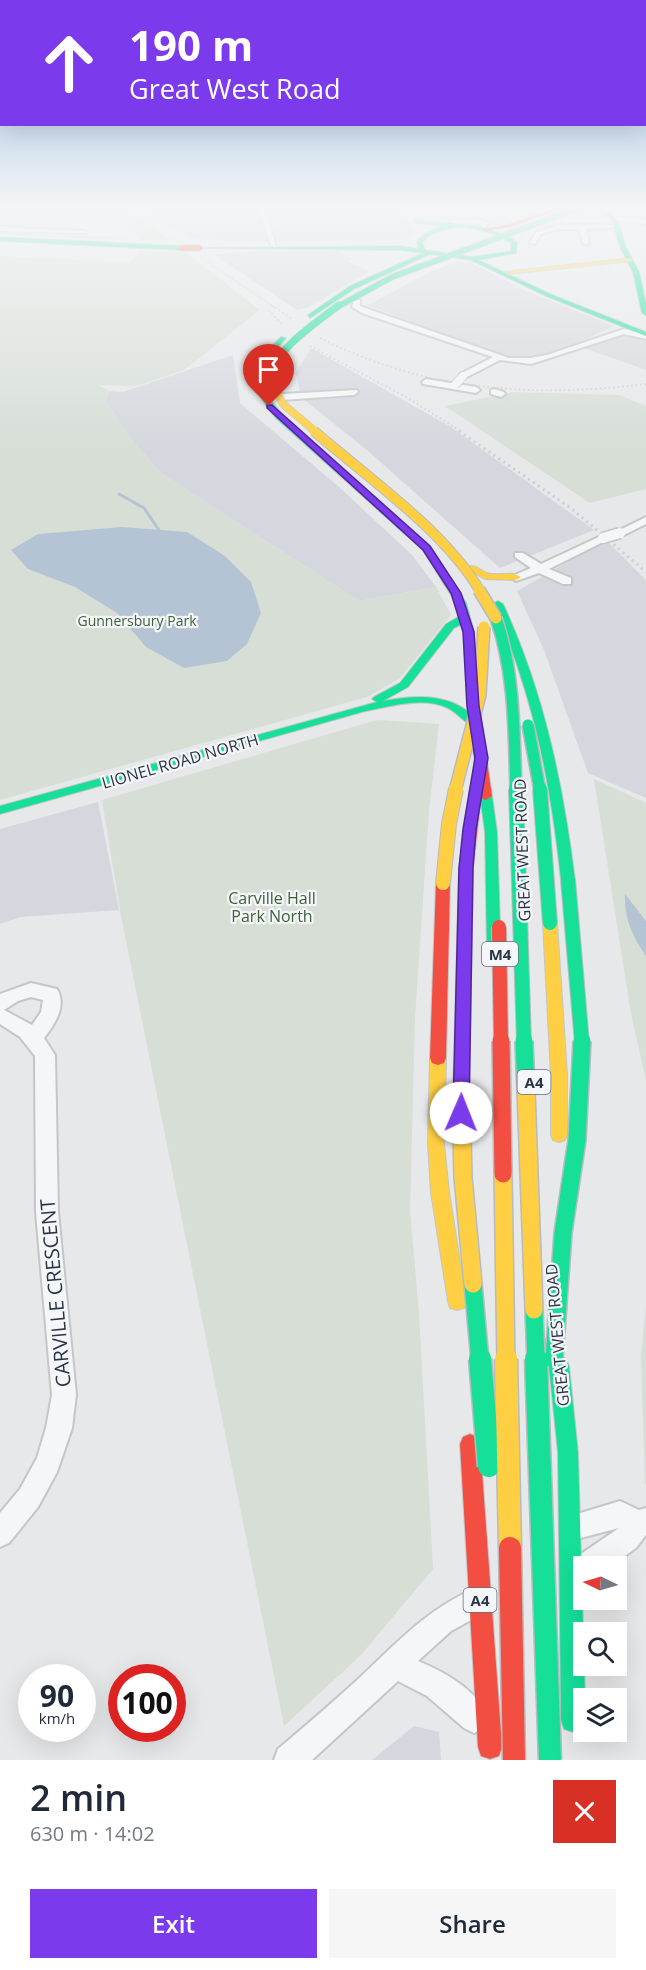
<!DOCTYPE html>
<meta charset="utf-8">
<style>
:root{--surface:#fff;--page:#f6f6f7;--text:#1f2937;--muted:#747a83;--accent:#7c3aed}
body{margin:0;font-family:"Open Sans",sans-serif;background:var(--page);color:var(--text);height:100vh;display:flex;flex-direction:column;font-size:22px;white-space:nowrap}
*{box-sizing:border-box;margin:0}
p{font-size:20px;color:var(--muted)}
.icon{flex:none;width:33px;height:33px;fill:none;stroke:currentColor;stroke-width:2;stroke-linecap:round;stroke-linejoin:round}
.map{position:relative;height:1760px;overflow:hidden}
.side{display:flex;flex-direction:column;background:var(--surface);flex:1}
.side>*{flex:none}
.guide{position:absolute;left:0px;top:0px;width:646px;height:126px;box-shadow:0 6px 24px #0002;background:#7c3aed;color:#fff;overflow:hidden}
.needle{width:39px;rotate:275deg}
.buttons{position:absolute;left:573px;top:1556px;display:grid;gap:12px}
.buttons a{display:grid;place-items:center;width:54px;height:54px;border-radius:0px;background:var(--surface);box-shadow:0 6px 24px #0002;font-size:30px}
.speed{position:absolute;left:18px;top:1664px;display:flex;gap:12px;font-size:30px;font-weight:700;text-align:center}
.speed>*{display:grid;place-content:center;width:78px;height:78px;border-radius:50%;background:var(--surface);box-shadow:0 6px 24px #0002;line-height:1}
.speed small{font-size:15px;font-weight:400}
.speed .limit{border:9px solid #d22;background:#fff;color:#111}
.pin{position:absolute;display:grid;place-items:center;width:51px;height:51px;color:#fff;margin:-62px -26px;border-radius:50% 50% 50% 0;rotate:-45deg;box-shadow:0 0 6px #0007}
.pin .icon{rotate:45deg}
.me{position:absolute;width:66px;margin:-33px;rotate:1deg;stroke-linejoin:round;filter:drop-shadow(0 0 4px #0008)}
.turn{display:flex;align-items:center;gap:21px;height:126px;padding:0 30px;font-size:27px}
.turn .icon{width:78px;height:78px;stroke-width:2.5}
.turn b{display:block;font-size:42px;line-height:51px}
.round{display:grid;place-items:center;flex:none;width:63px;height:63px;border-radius:0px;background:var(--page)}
.overview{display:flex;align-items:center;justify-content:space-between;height:102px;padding:0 30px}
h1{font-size:36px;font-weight:600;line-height:45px}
.cta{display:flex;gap:12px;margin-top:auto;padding:12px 30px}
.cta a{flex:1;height:69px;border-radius:0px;background:var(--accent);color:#fff;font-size:24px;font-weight:600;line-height:69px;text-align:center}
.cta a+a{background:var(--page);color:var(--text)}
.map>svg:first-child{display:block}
.built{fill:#d4d7dd}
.green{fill:#d6ded6}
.water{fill:#b4c4d5}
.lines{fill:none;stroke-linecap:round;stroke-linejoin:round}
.stream{stroke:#b4c4d5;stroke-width:3}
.street-casing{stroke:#c4c6c8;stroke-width:4}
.fast-casing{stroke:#c4c6c8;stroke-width:2}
.slow-casing{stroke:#c4c6c8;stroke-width:2}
.jam-casing{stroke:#c4c6c8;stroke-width:2}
.street{fill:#f5f6f7;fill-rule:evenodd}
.fast{fill:#16e098;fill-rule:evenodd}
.slow{fill:#ffcf43;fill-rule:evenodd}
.jam{fill:#f24e42;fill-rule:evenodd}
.rail-far2{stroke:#cecfd2;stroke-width:1.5;stroke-dasharray:1.5 2;stroke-linecap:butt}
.rail-far1{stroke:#cecfd2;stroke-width:2;stroke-dasharray:1.5 3;stroke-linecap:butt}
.rail{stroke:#cecfd2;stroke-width:3;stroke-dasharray:2 4;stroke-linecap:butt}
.street-bridge-far1-casing{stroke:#c4c6c8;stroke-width:10;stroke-linecap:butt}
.street-bridge-casing{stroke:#c4c6c8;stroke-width:13;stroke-linecap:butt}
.fast-bridge-far5-casing{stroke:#b8bbbf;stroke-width:7;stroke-linecap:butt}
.fast-bridge-far4-casing{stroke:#b8bbbf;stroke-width:8;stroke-linecap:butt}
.fast-bridge-far3-casing{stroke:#b8bbbf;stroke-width:14;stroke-linecap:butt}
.fast-bridge-far2-casing{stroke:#b8bbbf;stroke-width:16;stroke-linecap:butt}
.fast-bridge-far1-casing{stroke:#b8bbbf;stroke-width:20;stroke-linecap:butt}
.fast-bridge-casing{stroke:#b8bbbf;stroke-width:25;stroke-linecap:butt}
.slow-bridge-far5-casing{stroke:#b8bbbf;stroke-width:8;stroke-linecap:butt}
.slow-bridge-far4-casing{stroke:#b8bbbf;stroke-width:11;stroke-linecap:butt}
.slow-bridge-far3-casing{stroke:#b8bbbf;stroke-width:14;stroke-linecap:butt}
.slow-bridge-far2-casing{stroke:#b8bbbf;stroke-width:16;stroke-linecap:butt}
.slow-bridge-far1-casing{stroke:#b8bbbf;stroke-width:20;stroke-linecap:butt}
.slow-bridge-casing{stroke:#b8bbbf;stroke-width:25;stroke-linecap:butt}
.jam-bridge-far3-casing{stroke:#b8bbbf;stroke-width:7;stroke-linecap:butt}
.jam-bridge-far2-casing{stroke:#b8bbbf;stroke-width:16;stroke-linecap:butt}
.jam-bridge-far1-casing{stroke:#b8bbbf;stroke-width:20;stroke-linecap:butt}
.jam-bridge-casing{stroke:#b8bbbf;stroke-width:25;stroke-linecap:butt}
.street-bridge-far1{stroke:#f5f6f7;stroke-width:8}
.street-bridge{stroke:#f5f6f7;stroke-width:10}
.fast-bridge-far5{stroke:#16e098;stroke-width:5}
.fast-bridge-far4{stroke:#16e098;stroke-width:7}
.fast-bridge-far3{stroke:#16e098;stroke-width:11}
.fast-bridge-far2{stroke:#16e098;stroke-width:14}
.fast-bridge-far1{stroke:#16e098;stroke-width:17}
.fast-bridge{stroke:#16e098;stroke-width:22}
.slow-bridge-far5{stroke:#ffcf43;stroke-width:7}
.slow-bridge-far4{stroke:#ffcf43;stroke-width:9}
.slow-bridge-far3{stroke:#ffcf43;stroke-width:11}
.slow-bridge-far2{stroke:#ffcf43;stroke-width:14}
.slow-bridge-far1{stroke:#ffcf43;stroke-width:17}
.slow-bridge{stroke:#ffcf43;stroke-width:22}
.jam-bridge-far3{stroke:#f24e42;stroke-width:5}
.jam-bridge-far2{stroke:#f24e42;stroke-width:14}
.jam-bridge-far1{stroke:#f24e42;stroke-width:17}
.jam-bridge{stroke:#f24e42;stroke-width:22}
.route{fill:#7c3aed;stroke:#51269a;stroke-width:1.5}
.labels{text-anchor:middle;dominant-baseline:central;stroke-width:4.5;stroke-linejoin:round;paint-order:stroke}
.far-park-label{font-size:14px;fill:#3f6138;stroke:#f4f6f9}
.shield{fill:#f4f6f9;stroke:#676e7b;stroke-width:1.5}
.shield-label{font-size:15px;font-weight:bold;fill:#2b3445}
.street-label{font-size:16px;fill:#2b3445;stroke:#f4f6f9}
.park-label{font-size:16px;fill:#3f6138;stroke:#f4f6f9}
.near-street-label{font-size:20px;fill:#2b3445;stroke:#f4f6f9}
</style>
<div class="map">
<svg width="646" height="1760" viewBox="0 0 646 1760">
<rect width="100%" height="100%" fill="#e6e8ea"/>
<path class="built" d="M 138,206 L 399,206 L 415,234 L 402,240 L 267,242 L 190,239 Z
M 260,251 L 337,251 L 352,259 L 348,262 L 370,271 L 307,308 L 297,310 L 213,254 Z
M 455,262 L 470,262 L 526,291 L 614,326 L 578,343 L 535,358 L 504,358 L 368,305 L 432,271 Z
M 626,334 L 646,338 L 646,370 L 584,348 Z
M 311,348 L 451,427 L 594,530 L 500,568 L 368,451 L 301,397 L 296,373 Z
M 233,355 L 240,403 L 339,487 L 412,555 L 436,587 L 359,601 L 161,473 L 131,439 L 106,401 L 109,391 L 123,392 Z
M 606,540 L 646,580 L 646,798 L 588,773 L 544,650 L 517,591 Z
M 98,802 L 119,910 L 20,917 L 0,924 L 0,829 Z
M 414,1726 L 439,1732 L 441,1760 L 372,1760 Z"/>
<path class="green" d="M 0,206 L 119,206 L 170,240 L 141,240 L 126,224 L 0,218 Z
M 0,229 C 43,232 83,238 126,237 L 127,240 L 0,235 Z
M 139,251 L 186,253 L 260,310 L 184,370 L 137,386 L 98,385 L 109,391 L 106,401 L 131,439 L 161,473 L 359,601 L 436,587 L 451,615 L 400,678 L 367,697 L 0,800 L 0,256 L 131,262 Z
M 514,392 L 619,395 L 646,406 L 646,489 L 590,503 L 445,406 Z
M 377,720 L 439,724 L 429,811 L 415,1017 L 410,1210 L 419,1314 L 433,1569 L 360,1656 L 284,1726 L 121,916 L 102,800 Z
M 594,779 L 646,803 L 646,1080 L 631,1014 Z
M 646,1305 L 646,1484 L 645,1484 L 641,1356 Z"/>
<path class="water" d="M 122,527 L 187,532 L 225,556 L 251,582 L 261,613 L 247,644 L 227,661 L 184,668 L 146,647 L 117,613 L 75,587 L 28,569 L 11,550 L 38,534 Z
M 625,894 L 646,921 L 646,956 C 632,936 624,918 625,894 Z"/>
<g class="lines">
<path class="stream" d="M 119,494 L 144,508 L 159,530"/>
<defs>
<path id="street" d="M 196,206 L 202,206 L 202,209 L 197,210 Z
M 258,206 L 264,206 L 276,247 L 271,246 Z
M 467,206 L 548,206 L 407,209 Z
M 614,217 L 646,220 L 646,224 L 612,220 Z
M 451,220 L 481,220 L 489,223 L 483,231 L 480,229 L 482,224 L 449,223 Z
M 559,225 L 616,225 L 619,227 L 586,229 L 589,243 L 586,245 L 583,243 L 579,229 L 559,229 L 541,234 L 535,244 L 530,243 L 536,232 Z
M 0,227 L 84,231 L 87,233 L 0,231 Z
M 354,300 L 360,300 L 360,306 L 368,309 L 509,358 L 531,358 L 547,355 L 624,329 L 646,335 L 646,339 L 624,334 L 531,364 L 500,360 L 463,379 L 460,378 L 460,374 L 493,357 L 362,313 L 352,307 Z
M 426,379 L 476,387 L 480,390 L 476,393 L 423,384 L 422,382 Z
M 494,389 L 504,392 L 505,394 L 501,397 L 491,394 L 491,390 Z
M 357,390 L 358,392 L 354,395 L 282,400 L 278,397 L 282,394 Z
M 646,517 L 646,524 L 624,535 L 614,533 Z
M 603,535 L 607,536 L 607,540 L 549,569 L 571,578 L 571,584 L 563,584 L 539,573 L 516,581 L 510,577 L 531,568 L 515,557 L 515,553 L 523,553 L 541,564 Z
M 31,983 L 57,989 C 67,1006 55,1024 44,1038 L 55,1055 L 58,1212 L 76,1395 L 72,1428 L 57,1472 L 38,1507 L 9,1543 L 0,1547 L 0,1513 L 20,1489 L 37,1458 L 46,1428 L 52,1395 L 36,1212 L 35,1056 L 20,1037 L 0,1024 L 0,994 ZM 31,997 L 43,1000 L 41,1012 L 32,1025 L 4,1010 L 18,1001 Z
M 620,1501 L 639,1510 L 646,1508 L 646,1535 L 636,1548 L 611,1566 L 584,1566 L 584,1578 L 578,1576 L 574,1566 L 578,1556 L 619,1528 L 573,1540 L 564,1536 L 560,1527 L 564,1518 Z
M 474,1589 L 484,1593 L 488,1603 L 484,1613 L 451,1631 L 418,1661 C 445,1672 477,1690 489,1718 L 484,1728 L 474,1733 L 464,1728 L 427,1696 L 398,1681 L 312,1760 L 274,1760 L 278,1749 C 304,1727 330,1705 355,1682 C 393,1647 425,1610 474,1589 Z"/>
<path id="fast" d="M 593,206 L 598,206 L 617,219 L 626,247 L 639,272 L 646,304 L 646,315 L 642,313 L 633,272 L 620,247 L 612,220 Z
M 414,220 L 479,226 L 506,235 L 517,242 L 516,253 L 478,260 L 550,294 L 646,332 L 646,336 L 546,296 L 471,260 L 430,254 L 354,289 L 310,318 L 308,315 L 350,286 L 423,253 L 402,250 L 197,248 L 402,246 L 419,249 L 417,241 L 426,233 L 442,226 L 416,223 ZM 465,227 C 482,230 497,234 511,243 L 511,251 L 472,257 L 425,250 L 422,242 C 435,230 448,228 465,227 Z
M 0,237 L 181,246 L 184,248 L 181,250 L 0,241 Z
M 281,337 L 286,338 C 259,369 253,381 282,414 L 430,546 L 466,603 L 474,632 L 473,634 L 465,634 L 462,624 L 454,628 L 408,687 L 383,701 C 419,694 456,693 481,724 L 475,727 C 465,724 458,713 448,708 C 422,696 388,707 362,712 L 0,814 L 0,806 L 377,702 L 372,699 L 374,697 L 400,683 L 446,624 L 460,616 L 456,603 L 423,550 L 276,418 C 247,384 249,368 281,337 Z
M 498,601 L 503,604 C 544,692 563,784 575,880 L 568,885 L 561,880 C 551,784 533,693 493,604 Z
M 486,792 L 492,796 L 497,832 L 501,954 L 499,958 L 489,958 L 487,954 L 485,832 L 480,796 Z
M 559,1356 L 566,1359 L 569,1366 L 578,1453 L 585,1698 L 582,1729 L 573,1732 L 564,1729 L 561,1720 L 558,1453 L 549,1366 L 552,1359 Z"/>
<path id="slow" d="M 631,258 L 633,261 L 507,274 L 504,272 Z
M 469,566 C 477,565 479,570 487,573 C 498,577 511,570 521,577 L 516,580 L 485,579 L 469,570 Z
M 550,918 L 555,919 L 557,923 L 567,1075 L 567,1135 L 565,1140 L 559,1142 L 553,1140 L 551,1135 L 551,1075 L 543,923 L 545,919 Z
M 438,1051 L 444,1053 L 446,1058 L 444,1144 L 449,1192 L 466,1301 L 464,1308 L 457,1310 L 450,1308 L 448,1301 L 431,1192 L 428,1144 L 430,1058 L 432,1053 Z"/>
<path id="jam" d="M 561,206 L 568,206 L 510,227 L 485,231 L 482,229 L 507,225 Z
M 469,629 L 474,632 L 479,706 L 492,796 L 486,800 L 481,798 L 473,868 L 469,1095 L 467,1100 L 461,1102 L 455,1100 L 453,1095 L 459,868 L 470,788 L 472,785 L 478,785 L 467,706 L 464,632 Z
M 443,878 L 450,883 L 446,1058 L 444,1063 L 438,1065 L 432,1063 L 430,1058 L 436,883 Z
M 470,1434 L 477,1437 L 480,1444 L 502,1747 L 499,1756 L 490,1759 L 481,1756 L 478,1747 L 460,1444 L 463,1437 Z"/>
</defs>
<use href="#street" class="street-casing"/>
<use href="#fast" class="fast-casing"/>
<use href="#slow" class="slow-casing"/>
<use href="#jam" class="jam-casing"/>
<use href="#street" class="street"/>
<use href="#fast" class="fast"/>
<use href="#slow" class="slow"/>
<use href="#jam" class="jam"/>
<path class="rail-far2" d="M 125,206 L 274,307"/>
<path class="rail-far1" d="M 271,305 L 292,319
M 268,310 L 284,326
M 320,338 C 425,391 530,398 646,384
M 310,346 L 406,397 L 462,432"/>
<path class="rail" d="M 459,431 L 572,509 L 646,572"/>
<defs>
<path id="street-bridge-far1" d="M 455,385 L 463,376"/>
<path id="street-bridge" d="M 603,538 L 620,533"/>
<path id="fast-bridge-far5" d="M 337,307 L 392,277 L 584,206"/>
<path id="fast-bridge-far4" d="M 273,386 C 262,356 318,322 339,305"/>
<path id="fast-bridge-far3" d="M 496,618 C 515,674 514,732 516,791
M 528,725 L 540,791"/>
<path id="fast-bridge-far2" d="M 516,789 L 524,1043
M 540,789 L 550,923
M 568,880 L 582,1043"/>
<path id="fast-bridge-far1" d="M 524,1041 L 526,1090
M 473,1284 L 480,1361
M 534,1310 L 536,1361
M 554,1360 L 563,1233 L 577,1140 L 582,1041"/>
<path id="fast-bridge" d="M 480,1359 L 489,1466
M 536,1359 L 550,1760"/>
<path id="slow-bridge-far5" d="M 273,386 L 283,404 L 316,432"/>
<path id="slow-bridge-far4" d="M 314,431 C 367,477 445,531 480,591"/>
<path id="slow-bridge-far3" d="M 479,590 L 496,618
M 455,791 L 480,695 L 484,627"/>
<path id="slow-bridge-far2" d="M 443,883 L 449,824 L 456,789"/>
<path id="slow-bridge-far1" d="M 526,1090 L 534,1310
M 461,1095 L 463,1177 L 473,1284
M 503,1174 L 506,1361"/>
<path id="slow-bridge" d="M 506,1359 L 510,1548"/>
<path id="jam-bridge-far3" d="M 181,248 L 200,248"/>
<path id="jam-bridge-far2" d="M 499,927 L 501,1043"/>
<path id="jam-bridge-far1" d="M 501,1041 L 503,1174"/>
<path id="jam-bridge" d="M 510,1548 L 514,1760"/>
</defs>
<use href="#street-bridge-far1" class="street-bridge-far1-casing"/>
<use href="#street-bridge" class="street-bridge-casing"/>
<use href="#fast-bridge-far5" class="fast-bridge-far5-casing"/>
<use href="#fast-bridge-far4" class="fast-bridge-far4-casing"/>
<use href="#fast-bridge-far3" class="fast-bridge-far3-casing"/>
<use href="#fast-bridge-far2" class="fast-bridge-far2-casing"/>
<use href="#fast-bridge-far1" class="fast-bridge-far1-casing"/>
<use href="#fast-bridge" class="fast-bridge-casing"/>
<use href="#slow-bridge-far5" class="slow-bridge-far5-casing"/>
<use href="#slow-bridge-far4" class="slow-bridge-far4-casing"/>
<use href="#slow-bridge-far3" class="slow-bridge-far3-casing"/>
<use href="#slow-bridge-far2" class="slow-bridge-far2-casing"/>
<use href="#slow-bridge-far1" class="slow-bridge-far1-casing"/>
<use href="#slow-bridge" class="slow-bridge-casing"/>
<use href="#jam-bridge-far3" class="jam-bridge-far3-casing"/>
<use href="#jam-bridge-far2" class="jam-bridge-far2-casing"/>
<use href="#jam-bridge-far1" class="jam-bridge-far1-casing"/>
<use href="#jam-bridge" class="jam-bridge-casing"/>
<use href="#street-bridge-far1" class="street-bridge-far1"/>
<use href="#street-bridge" class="street-bridge"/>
<use href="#fast-bridge-far5" class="fast-bridge-far5"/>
<use href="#fast-bridge-far4" class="fast-bridge-far4"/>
<use href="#fast-bridge-far3" class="fast-bridge-far3"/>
<use href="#fast-bridge-far2" class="fast-bridge-far2"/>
<use href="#fast-bridge-far1" class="fast-bridge-far1"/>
<use href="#fast-bridge" class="fast-bridge"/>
<use href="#slow-bridge-far5" class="slow-bridge-far5"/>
<use href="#slow-bridge-far4" class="slow-bridge-far4"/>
<use href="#slow-bridge-far3" class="slow-bridge-far3"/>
<use href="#slow-bridge-far2" class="slow-bridge-far2"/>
<use href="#slow-bridge-far1" class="slow-bridge-far1"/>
<use href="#slow-bridge" class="slow-bridge"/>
<use href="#jam-bridge-far3" class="jam-bridge-far3"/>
<use href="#jam-bridge-far2" class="jam-bridge-far2"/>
<use href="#jam-bridge-far1" class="jam-bridge-far1"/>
<use href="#jam-bridge" class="jam-bridge"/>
</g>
<linearGradient id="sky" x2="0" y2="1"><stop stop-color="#93bae0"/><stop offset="0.46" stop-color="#f4f5f6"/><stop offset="1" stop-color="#f4f5f6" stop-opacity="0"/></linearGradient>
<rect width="646" height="452" fill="url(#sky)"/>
<path class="route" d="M 267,405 L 272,405 L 430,546 L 461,593 L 474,632 L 479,706 L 488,758 L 476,829 L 473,868 L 469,1113 L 467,1118 L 461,1120 L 455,1118 L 453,1113 L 459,868 L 463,829 L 475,758 L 467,706 L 463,632 L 451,593 L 423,550 L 267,408 Z"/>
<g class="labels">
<g class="far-park-label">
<text x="137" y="620">Gunnersbury Park</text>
</g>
<g class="shield">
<rect x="482" y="942" width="36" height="24" rx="4.5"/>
<rect x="517.5" y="1070" width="33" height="24" rx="4.5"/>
<rect x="463.5" y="1588" width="33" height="24" rx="4.5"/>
</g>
<g class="shield-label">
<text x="500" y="954">M4</text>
<text x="534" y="1082">A4</text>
<text x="480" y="1600">A4</text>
</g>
<g class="street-label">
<text transform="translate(180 761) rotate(-16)">LIONEL ROAD NORTH</text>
<text transform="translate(522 850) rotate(-92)">GREAT WEST ROAD</text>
<text transform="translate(557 1335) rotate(-95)">GREAT WEST ROAD</text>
</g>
<g class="park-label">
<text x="272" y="898">Carville Hall<tspan x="272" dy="18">Park North</tspan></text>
</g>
<g class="near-street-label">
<text transform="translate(55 1293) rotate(-95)">CARVILLE CRESCENT</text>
</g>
</g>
</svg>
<div class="buttons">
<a><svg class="needle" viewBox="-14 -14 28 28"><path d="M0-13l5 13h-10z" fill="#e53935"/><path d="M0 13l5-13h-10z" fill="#747a83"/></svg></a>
<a><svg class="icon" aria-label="search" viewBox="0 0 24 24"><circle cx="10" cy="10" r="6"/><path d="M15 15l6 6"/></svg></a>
<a><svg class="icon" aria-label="layers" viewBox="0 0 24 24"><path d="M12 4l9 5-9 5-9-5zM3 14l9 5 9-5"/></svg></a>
</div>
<div class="speed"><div>90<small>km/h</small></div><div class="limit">100</div></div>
<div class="pin" style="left:269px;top:406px;background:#d93025"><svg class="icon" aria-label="arrive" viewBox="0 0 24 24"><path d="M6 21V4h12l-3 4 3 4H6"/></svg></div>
<svg class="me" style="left:461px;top:1113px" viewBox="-20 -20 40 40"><circle r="19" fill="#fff"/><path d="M0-13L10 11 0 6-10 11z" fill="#7c3aed"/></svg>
<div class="guide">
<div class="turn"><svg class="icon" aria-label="ahead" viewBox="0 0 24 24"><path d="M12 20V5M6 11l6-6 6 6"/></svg><div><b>190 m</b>Great West Road</div></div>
</div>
</div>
<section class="side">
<div class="overview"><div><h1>2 min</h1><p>630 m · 14:02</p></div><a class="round" style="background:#d93025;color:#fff"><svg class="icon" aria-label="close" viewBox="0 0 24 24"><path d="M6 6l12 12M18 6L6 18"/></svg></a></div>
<div class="cta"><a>Exit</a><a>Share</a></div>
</section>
